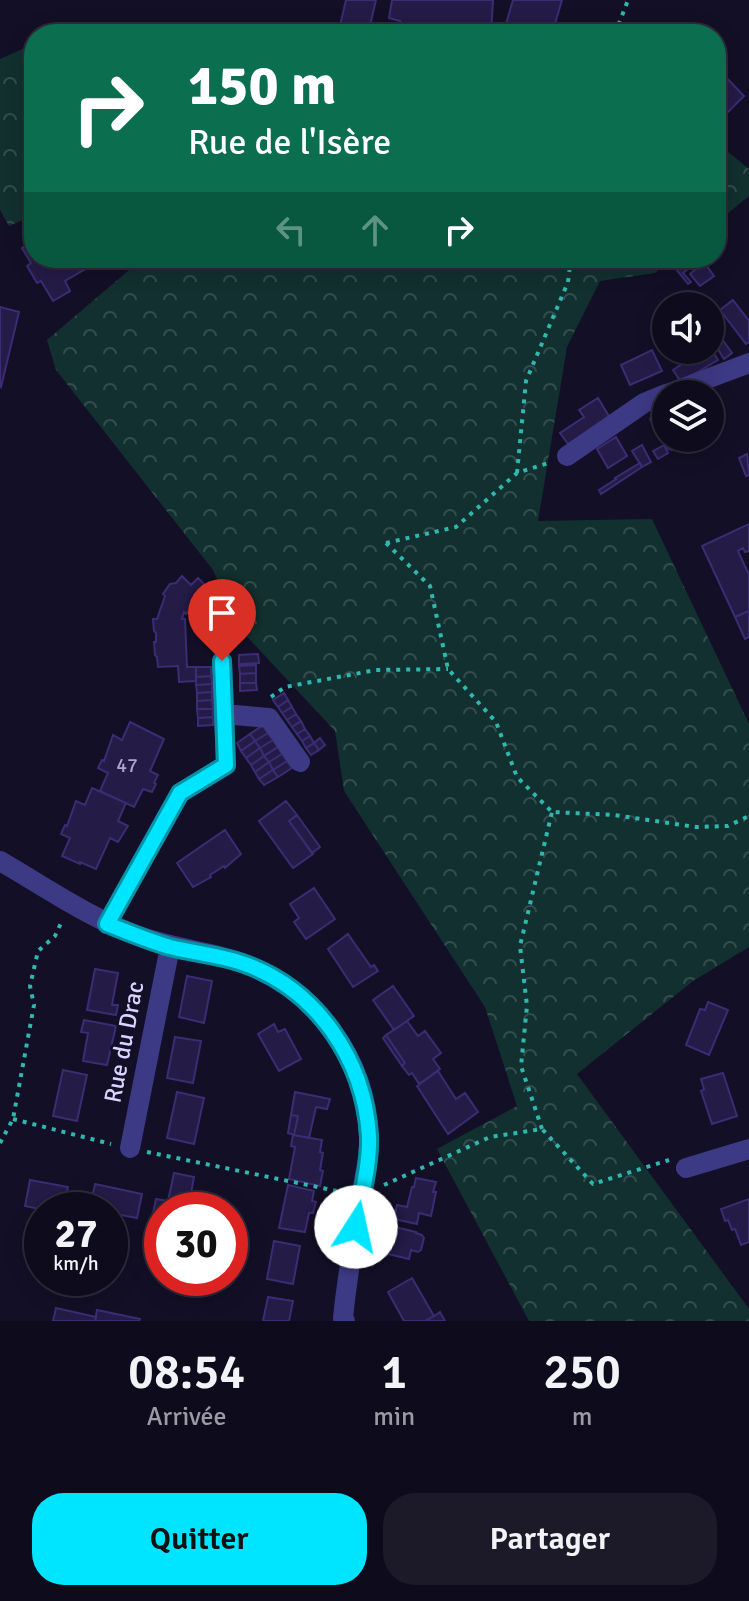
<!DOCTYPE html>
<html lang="fr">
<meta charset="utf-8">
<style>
:root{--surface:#0e0b1c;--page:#1c1929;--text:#f1f3f6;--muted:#9b9ba3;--line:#2e2b3b;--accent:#00e5ff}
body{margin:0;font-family:Signika,sans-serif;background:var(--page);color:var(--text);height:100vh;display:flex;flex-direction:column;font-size:30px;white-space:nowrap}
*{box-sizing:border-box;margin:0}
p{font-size:26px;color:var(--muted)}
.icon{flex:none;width:44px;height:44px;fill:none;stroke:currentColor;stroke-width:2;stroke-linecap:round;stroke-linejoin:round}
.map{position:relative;height:1321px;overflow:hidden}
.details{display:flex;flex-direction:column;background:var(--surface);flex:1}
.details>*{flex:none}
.banner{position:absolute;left:24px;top:24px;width:702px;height:244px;border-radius:32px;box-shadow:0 4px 20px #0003,0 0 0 2px var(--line);background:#0b6e4f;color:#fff;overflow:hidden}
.buttons{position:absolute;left:652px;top:292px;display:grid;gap:16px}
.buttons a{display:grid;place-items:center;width:72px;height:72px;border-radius:50%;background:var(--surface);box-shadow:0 4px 20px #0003,0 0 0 2px var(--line);font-size:40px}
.speed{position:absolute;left:24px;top:1192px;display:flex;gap:16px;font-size:40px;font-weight:700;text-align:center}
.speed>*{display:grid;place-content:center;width:104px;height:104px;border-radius:50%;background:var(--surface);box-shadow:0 4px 20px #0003,0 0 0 2px var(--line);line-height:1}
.speed small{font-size:20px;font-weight:400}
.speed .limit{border:12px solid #d22;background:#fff;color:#111}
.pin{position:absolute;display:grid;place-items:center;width:68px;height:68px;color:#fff;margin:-82px -34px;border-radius:50% 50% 50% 0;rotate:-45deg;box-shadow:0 0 8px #0007}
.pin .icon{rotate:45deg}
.me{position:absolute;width:88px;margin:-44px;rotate:10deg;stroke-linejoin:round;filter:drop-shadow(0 0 6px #0008)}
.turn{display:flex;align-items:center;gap:28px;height:168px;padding:0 32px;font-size:36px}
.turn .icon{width:104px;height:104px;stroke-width:2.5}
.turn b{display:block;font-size:56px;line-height:68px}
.lanes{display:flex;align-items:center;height:76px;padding:0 32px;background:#0003;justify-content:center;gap:40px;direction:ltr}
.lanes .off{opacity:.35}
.eta{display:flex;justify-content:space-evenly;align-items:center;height:136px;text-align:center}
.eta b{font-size:48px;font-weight:600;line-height:56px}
.action{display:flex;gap:16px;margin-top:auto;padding:16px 32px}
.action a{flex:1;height:92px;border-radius:32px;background:var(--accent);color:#111;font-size:32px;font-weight:600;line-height:92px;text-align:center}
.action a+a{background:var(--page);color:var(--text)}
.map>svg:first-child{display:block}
.forest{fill:url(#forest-crowns)}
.building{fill:#241b47;stroke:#3b2d73;stroke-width:2}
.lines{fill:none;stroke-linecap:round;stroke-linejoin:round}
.path{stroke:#2fb8b0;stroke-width:4;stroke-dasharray:4 6;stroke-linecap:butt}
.minor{stroke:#3d3a85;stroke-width:20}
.route-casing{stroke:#0095a6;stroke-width:20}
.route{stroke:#00e5ff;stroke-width:14}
.labels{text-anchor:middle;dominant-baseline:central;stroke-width:6;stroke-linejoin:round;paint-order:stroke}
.number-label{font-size:20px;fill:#aca6d1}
.street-label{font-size:24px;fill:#d9d4ff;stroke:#130f26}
</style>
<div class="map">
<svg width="749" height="1321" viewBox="0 0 749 1321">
<defs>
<pattern id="forest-crowns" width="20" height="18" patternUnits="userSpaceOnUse" patternTransform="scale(2)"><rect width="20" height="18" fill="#12302f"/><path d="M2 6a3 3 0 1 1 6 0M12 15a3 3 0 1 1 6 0" fill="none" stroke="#344d4e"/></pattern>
</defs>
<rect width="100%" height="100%" fill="#130f26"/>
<path class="forest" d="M 81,23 L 129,34 L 57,34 Z
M 34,44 L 34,215 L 9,226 L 0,210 L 0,59 Z
M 716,142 L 749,169 L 749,196 L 716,223 Z
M 131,258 L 674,258 L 655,273 L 600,281 L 567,347 L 538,521 L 652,519 L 749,724 L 749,947 L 693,981 L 577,1074 L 749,1309 L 749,1321 L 529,1321 L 437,1149 L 517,1106 L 485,1007 L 344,791 L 335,731 L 239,628 L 213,570 L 56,370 L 47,340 L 135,265 Z"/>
<path class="building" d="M 346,0 L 376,0 L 368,34 L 338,34 Z
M 392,0 L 493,0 L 491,34 L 397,34 L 400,21 L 389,18 Z
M 513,0 L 562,0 L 552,34 L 503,34 Z
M 720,71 L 744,96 L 724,116 L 716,109 L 716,75 Z
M 34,241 L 34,258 L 108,258 L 98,264 L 96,263 L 65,281 L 70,291 L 53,301 L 41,281 L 37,283 L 27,266 L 31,263 L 22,248 Z
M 687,258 L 701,258 L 683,273 L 691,282 L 688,284 L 675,268 Z
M 704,262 L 714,276 L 700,286 L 690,274 Z
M 733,300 L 749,321 L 749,342 L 746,344 L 720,310 Z
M 0,307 L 19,312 L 1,387 L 0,386 Z
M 722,339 L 732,353 L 724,359 L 714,343 Z
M 710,347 L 718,360 L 681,382 L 673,370 L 700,352 L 699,350 L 710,350 Z
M 652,350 L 662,371 L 630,385 L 621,365 Z
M 598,398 L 610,418 L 568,444 L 560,433 L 584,417 L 579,410 Z
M 666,410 L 666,438 L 689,438 L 688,441 L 672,450 L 668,449 L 650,419 Z
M 616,437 L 627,456 L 608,468 L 597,449 Z
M 642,445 L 651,462 L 642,467 L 632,451 Z
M 664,445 L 668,453 L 658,459 L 653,451 Z
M 747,454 L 749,475 L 746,476 L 739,458 Z
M 640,463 L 642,467 L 601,494 L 599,490 L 616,479 L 615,478 Z
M 749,524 L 749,551 L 745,552 L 743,548 L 738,551 L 749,575 L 749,611 L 735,617 L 702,546 Z
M 182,576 L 191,585 L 198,578 L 208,588 L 186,614 L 184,612 L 182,619 L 185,619 L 187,667 L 196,667 L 196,681 L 179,682 L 178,666 L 158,667 L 157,657 L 155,655 L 154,642 L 156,642 L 156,633 L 154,631 L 153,619 L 157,619 L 165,596 L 163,594 L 170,584 L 176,583 Z
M 749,611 L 749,637 L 745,639 L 735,617 Z
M 258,654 L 259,663 L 239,664 L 239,655 Z
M 256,665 L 256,673 L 240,674 L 239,666 Z
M 196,667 L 211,667 L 211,676 L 196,677 Z
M 256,673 L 256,683 L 240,683 L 240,674 Z
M 211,676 L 212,684 L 196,685 L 196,677 Z
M 240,683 L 256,683 L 257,690 L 240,691 Z
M 212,684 L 212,692 L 197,693 L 196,685 Z
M 212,692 L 212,700 L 197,701 L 197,693 Z
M 284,693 L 288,700 L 278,707 L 273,700 Z
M 212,700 L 213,709 L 197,709 L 197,701 Z
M 288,700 L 292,707 L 282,713 L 278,707 Z
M 292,707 L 296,714 L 287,720 L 282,713 Z
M 197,709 L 213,709 L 213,717 L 198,718 Z
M 296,714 L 301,721 L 292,727 L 287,720 Z
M 213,717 L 213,725 L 198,726 L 198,718 Z
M 301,721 L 305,729 L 297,734 L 292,727 Z
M 130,722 L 164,739 L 150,771 L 158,775 L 154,783 L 156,784 L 152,792 L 143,789 L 134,807 L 100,791 L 108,773 L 98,768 L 102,760 L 104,761 L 113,735 L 122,740 Z
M 263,725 L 268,733 L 255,741 L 250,734 Z
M 305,729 L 310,736 L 302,741 L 297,734 Z
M 268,733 L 273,740 L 260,748 L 255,741 Z
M 250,734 L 255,741 L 241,751 L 237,743 Z
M 310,736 L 314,743 L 306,748 L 302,741 Z
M 320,738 L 325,745 L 319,750 L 314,743 Z
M 273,740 L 278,747 L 264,756 L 260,748 Z
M 255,741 L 260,748 L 246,758 L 241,751 Z
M 314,743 L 319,750 L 311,755 L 306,748 Z
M 278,747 L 282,754 L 269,762 L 264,756 Z
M 260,748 L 264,756 L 251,765 L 246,758 Z
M 282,754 L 287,761 L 273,770 L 269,762 Z
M 264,756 L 269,762 L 255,772 L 251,765 Z
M 287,761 L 292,768 L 278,777 L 273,770 Z
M 269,762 L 273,770 L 259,779 L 255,772 Z
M 273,770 L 278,777 L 264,785 L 259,779 Z
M 92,788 L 126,803 L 118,821 L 128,826 L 118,842 L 110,838 L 96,869 L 80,862 L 80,864 L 62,856 L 70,838 L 61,834 L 65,825 L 67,826 L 76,801 L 85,805 Z
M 286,801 L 297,815 L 289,821 L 313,854 L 293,868 L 259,821 Z
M 297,815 L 320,847 L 312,853 L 289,821 Z
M 225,830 L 241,854 L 225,868 L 224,866 L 210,875 L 211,877 L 193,887 L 177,863 Z
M 314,888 L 335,919 L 306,939 L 294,922 L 299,918 L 290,904 Z
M 348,934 L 371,967 L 374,965 L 378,971 L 353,987 L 328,949 Z
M 95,969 L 118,973 L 112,1005 L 118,1005 L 116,1015 L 87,1010 Z
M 187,976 L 212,981 L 204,1023 L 179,1017 Z
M 393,986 L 414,1016 L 394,1030 L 373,1000 Z
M 708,1002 L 728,1010 L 709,1055 L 686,1045 L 700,1009 L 705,1010 Z
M 84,1020 L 116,1026 L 107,1065 L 83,1061 L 88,1033 L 81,1032 Z
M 407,1021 L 418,1036 L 425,1031 L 441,1053 L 433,1059 L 440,1069 L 419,1084 L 412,1073 L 409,1075 L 402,1066 L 405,1063 L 386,1035 Z
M 274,1024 L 278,1032 L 285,1029 L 301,1059 L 279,1071 L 258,1034 Z
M 386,1035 L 405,1063 L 402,1066 L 383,1038 Z
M 175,1037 L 201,1041 L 193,1083 L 167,1078 Z
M 63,1070 L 87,1075 L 77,1121 L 53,1116 Z
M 438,1071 L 456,1099 L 465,1093 L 478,1112 L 448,1134 L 417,1086 Z
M 723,1073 L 737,1116 L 712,1124 L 701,1091 L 704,1089 L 701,1079 Z
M 177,1092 L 204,1098 L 194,1144 L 167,1138 Z
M 295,1092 L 330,1099 L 327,1109 L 316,1107 L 309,1138 L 294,1135 L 298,1116 L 291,1115 Z
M 291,1115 L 298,1116 L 294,1135 L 288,1133 Z
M 293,1135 L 322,1140 L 320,1152 L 323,1153 L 320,1170 L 323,1171 L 320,1186 L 289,1179 L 295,1147 L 291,1146 Z
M 174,1173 L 194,1177 L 188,1210 L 162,1210 L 162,1220 L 152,1218 L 156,1199 L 168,1201 Z
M 416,1178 L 436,1182 L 433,1192 L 436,1192 L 431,1216 L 419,1213 L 417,1224 L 394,1219 L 397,1205 L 407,1207 L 412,1187 L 414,1187 Z
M 30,1180 L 68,1187 L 64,1210 L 44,1210 L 25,1206 Z
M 95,1184 L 142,1194 L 137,1218 L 110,1213 L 110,1210 L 90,1208 Z
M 288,1185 L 314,1191 L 312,1201 L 316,1202 L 313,1213 L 309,1213 L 305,1232 L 279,1228 Z
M 749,1199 L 749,1242 L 741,1245 L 735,1229 L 732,1230 L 728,1220 L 725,1221 L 721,1209 Z
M 391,1226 L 416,1232 L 416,1233 L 422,1235 L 424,1238 L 421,1250 L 418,1252 L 411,1250 L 409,1259 L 384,1253 Z
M 274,1241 L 300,1246 L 293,1284 L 267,1279 Z
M 412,1278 L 434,1316 L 425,1321 L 404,1321 L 388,1292 Z
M 268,1297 L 293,1301 L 289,1321 L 263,1321 Z
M 56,1308 L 96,1317 L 95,1321 L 53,1321 Z
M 97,1310 L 140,1319 L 139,1321 L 95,1321 Z
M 440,1312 L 445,1321 L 425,1321 L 434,1316 Z"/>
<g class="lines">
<path class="path" d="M 615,34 L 628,0
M 517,473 L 526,381 L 568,282 L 571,258
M 386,543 L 430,586 L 448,669 L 496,722 L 517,777 L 552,812 L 614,815 L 696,827 L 728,826 L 749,816
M 386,543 L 456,527 L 517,473 L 548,463
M 271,697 L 285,687 L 376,670 L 448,669
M 13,1119 L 111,1144
M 542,1129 L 521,1066 L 527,1006 L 520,946 L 552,812
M 0,1143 L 13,1119 L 34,1005 L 30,986 L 38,951 L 55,936 L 62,921
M 147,1152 L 342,1192
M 384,1185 L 490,1137 L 542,1129 L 593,1184 L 669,1160"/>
<path class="minor" d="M 667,394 L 749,363
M 567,456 L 644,403 L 666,394
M 224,714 L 269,718 L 300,762
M 0,861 C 45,887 89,918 139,936 C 173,949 211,951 245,964 C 317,991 366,1060 369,1137 C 370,1157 364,1177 361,1197 C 354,1237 347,1277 343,1318 L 345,1321
M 107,924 L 180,793 L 226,765 L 222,661
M 130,1148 L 170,947
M 686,1168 L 749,1149"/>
</g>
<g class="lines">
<defs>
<path id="route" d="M 222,661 L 226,765 L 180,793 L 107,924 C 128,932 149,941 170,947 C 194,953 219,955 242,963 C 316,988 364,1059 369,1136 C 370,1165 361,1197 356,1227"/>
</defs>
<use href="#route" class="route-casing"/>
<use href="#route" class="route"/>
</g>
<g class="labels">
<g class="number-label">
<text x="127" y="765">47</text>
</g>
<g class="street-label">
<text transform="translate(124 1042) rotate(-79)">Rue du Drac</text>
</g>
</g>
</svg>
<div class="buttons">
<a><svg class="icon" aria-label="sound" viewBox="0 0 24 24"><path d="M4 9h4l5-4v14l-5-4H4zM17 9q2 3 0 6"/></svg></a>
<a><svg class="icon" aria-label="layers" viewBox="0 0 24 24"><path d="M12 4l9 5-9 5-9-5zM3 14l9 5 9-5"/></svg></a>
</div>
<div class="speed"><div>27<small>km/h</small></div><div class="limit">30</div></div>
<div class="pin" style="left:222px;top:661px;background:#d93025"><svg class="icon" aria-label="arrive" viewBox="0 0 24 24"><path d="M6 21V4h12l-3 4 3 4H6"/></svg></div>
<svg class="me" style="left:356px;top:1227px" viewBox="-20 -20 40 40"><circle r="19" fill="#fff"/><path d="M0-13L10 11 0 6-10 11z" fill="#00e5ff"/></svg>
<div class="banner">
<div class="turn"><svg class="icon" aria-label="right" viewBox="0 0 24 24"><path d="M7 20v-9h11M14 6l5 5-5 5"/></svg><div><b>150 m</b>Rue de l'Isère</div></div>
<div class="lanes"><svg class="icon off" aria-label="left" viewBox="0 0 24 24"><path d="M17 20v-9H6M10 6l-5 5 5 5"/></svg><svg class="icon off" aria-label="ahead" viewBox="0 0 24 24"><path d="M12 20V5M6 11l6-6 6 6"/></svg><svg class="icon" aria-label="right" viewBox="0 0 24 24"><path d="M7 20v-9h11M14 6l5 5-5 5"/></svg></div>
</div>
</div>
<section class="details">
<div class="eta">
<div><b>08:54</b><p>Arrivée</p></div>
<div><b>1</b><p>min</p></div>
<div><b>250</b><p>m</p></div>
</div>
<div class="action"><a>Quitter</a><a>Partager</a></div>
</section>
